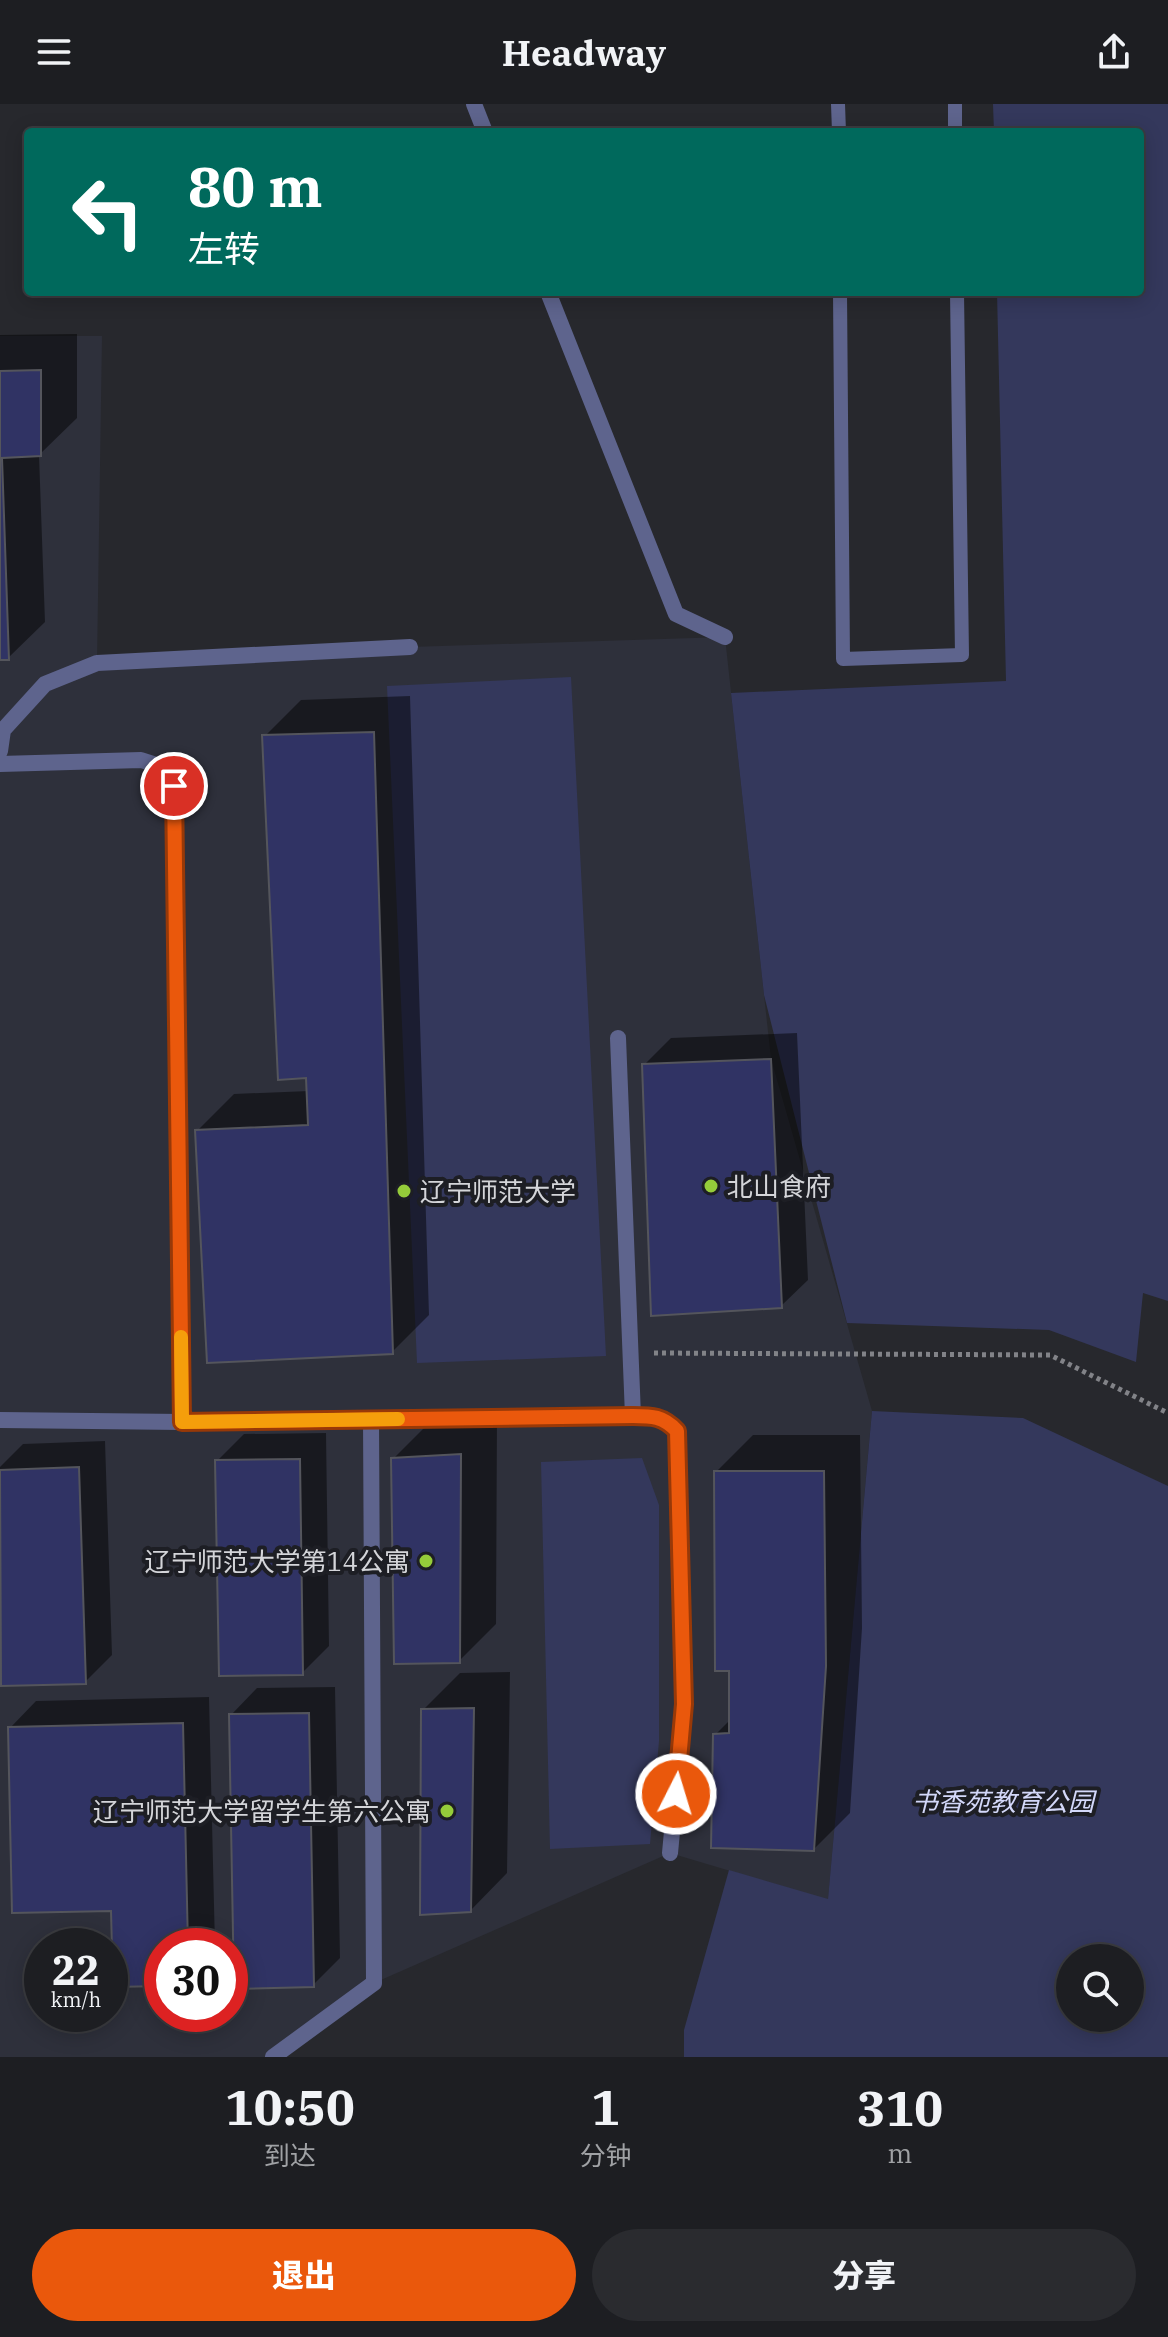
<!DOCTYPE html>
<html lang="zh">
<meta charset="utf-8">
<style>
:root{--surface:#1d1e22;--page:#2a2b2f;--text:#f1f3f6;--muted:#a0a2a5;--line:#3b3c40;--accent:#ea580c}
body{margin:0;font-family:"IBM Plex Serif","Noto Sans SC",serif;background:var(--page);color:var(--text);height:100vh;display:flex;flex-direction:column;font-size:30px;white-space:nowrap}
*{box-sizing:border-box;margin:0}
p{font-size:26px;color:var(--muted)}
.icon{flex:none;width:44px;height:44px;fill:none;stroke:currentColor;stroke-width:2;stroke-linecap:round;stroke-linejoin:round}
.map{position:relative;height:1953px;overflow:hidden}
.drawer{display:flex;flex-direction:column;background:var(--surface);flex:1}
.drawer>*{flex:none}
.hud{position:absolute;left:24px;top:24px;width:1120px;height:168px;border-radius:8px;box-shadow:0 4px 20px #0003,0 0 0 2px var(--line);background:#00695c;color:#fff;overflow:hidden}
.buttons{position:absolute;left:1056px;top:1840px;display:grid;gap:16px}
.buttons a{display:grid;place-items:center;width:88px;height:88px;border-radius:50%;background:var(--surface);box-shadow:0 4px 20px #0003,0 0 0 2px var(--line);font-size:40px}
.speed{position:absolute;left:24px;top:1824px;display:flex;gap:16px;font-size:40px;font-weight:700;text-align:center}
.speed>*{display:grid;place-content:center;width:104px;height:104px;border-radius:50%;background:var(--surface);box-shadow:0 4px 20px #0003,0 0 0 2px var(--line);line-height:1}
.speed small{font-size:20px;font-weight:400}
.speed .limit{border:12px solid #d22;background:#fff;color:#111}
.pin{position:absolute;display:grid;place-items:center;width:68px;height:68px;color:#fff;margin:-34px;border:4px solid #fff;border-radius:50%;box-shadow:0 2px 8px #0007}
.me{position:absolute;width:88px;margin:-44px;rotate:5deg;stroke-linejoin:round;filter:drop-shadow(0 0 6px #0008)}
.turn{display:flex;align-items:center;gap:28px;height:168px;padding:0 32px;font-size:36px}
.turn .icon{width:104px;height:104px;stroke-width:2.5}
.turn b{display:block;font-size:56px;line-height:68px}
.eta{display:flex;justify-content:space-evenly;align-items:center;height:136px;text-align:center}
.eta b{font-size:48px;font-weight:800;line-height:56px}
.button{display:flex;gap:16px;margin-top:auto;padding:16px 32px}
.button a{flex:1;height:92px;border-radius:48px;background:var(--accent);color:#fff;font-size:32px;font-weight:800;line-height:92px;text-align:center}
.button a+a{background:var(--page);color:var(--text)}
header{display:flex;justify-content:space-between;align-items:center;height:104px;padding:0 32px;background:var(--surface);font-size:36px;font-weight:800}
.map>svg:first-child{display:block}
.built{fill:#2e303b;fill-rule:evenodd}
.green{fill:#34385c;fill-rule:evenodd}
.shadow{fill:#0007}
.building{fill:#303364;stroke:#54555c;stroke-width:2}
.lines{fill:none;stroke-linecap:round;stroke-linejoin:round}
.path{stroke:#828388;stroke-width:5;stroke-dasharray:4 4;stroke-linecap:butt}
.service{stroke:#5e648d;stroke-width:14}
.minor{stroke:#5e648d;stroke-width:16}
.route-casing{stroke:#983908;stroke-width:20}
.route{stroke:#ea580c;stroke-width:14}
.slow{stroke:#f59e0b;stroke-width:14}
.poi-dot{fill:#95cc3a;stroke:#1d1e24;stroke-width:3}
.labels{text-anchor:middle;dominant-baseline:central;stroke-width:8;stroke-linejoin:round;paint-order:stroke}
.poi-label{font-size:26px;fill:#d4d5d9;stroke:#1d1e24;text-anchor:start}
.park-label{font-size:26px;font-style:italic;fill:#d3d8f9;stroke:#1d1e24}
</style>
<header><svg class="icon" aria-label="menu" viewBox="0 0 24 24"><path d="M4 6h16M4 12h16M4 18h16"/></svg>Headway<svg class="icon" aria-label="share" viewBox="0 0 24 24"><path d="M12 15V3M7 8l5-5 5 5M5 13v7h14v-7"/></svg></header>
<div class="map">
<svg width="1168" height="1953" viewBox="0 0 1168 1953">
<rect width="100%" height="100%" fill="#27282d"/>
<path class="built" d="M 0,232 L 102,232 L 97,559 L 410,543 L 725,533 L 771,955 L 872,1307 L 828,1796 L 670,1749 L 374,1879 L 268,1953 L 0,1953 ZM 42,1842 L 110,1842 L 110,1910 L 42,1910 ZM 162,1842 L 230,1842 L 230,1910 L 162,1910 Z"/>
<path class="green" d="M 993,0 L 1168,0 L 1168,1197 L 1143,1189 L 1136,1258 L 1049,1226 L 847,1219 L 764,891 L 731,589 L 1006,577 L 997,188 L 1140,188 L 1140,28 L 994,28 Z
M 571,573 L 606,1252 L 417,1259 L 387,582 Z
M 872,1307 L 1023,1314 L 1168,1382 L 1168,1953 L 684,1953 L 684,1926 L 729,1766 L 828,1795 ZM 1070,1854 L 1130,1854 L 1130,1914 L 1070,1914 Z
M 642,1354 L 659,1401 L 659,1637 L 650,1740 L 550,1745 L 541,1358 Z"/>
<path class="shadow" d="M 77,230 L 77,314 L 39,351 L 45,518 L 8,554 L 0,554 L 0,231 Z
M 410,592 L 429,1211 L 392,1248 L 197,1027 L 234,990 L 309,987 L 265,632 L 301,596 Z
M 797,929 L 808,1176 L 781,1202 L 644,961 L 671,934 Z
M 497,1314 L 496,1520 L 459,1557 L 393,1355 L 430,1318 Z
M 326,1329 L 329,1542 L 302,1569 L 217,1357 L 244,1330 Z
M 753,1331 L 860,1331 L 862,1524 L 850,1709 L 814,1745 L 715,1631 L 731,1615 L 731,1566 L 716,1368 Z
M 105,1337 L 112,1551 L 85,1578 L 3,1580 L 0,1363 L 23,1340 Z
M 510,1568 L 507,1769 L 471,1806 L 423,1606 L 460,1569 Z
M 335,1583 L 340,1854 L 313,1881 L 231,1611 L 257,1584 Z
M 209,1593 L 215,1842 L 162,1842 L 162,1880 L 113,1805 L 10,1624 L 36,1597 Z"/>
<path class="building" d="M 41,266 L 41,352 L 2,354 L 9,556 L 0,556 L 0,267 Z
M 374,628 L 393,1250 L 207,1259 L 195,1026 L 308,1021 L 306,974 L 278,976 L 262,631 Z
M 771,955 L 782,1204 L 651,1212 L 642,960 Z
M 461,1350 L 460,1559 L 394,1560 L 391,1354 Z
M 300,1355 L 303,1571 L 219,1572 L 215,1356 Z
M 79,1363 L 86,1580 L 1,1582 L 0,1366 Z
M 714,1367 L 824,1367 L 826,1562 L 814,1747 L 711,1744 L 713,1630 L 729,1629 L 729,1567 L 715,1567 Z
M 474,1604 L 471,1808 L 420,1811 L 421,1605 Z
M 309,1609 L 314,1883 L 234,1885 L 229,1610 Z
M 183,1619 L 188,1842 L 162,1842 L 162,1882 L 113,1883 L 111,1807 L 12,1809 L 8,1623 Z"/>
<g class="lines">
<path class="path" d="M 654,1249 L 1050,1251 L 1168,1309"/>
<path class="service" d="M 838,0 L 839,28
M 955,0 L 955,28
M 840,188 L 843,555 L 962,551 L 957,188"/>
<path class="minor" d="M 474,0 L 485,28
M 548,188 L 676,510 L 725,533
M 0,647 L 3,626 L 45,580 L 97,559 L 410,543
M 0,660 L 141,656 L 166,664 L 174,682 L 182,1318
M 618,934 L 633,1312
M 0,1316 L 182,1318 L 633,1312 C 652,1312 664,1312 677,1327 L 684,1600 L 670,1749
M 273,1953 L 374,1879 L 371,1315"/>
</g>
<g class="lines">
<defs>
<path id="route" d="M 174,682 L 182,1318 L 633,1312 C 652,1312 663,1312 677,1327 L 684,1600 L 676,1690"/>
</defs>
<use href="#route" class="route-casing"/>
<use href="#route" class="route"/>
<path class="slow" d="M 181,1233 L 182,1318 L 398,1315"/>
</g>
<g class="poi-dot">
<circle cx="711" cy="1082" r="8"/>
<circle cx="404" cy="1087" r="8"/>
<circle cx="426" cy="1457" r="8"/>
<circle cx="447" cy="1707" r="8"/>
</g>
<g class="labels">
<g class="poi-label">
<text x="727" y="1082">北山食府</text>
<text x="420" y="1087">辽宁师范大学</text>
<text x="410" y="1457" text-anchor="end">辽宁师范大学第14公寓</text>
<text x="431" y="1707" text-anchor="end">辽宁师范大学留学生第六公寓</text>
</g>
<g class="park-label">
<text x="1003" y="1697">书香苑教育公园</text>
</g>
</g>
</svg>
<div class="buttons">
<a><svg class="icon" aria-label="search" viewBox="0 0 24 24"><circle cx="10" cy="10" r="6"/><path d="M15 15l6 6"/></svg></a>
</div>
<div class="speed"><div>22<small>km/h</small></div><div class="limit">30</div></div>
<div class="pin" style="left:174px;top:682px;background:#d93025"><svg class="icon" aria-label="arrive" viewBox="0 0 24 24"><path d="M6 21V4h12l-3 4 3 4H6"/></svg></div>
<svg class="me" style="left:676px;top:1690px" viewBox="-20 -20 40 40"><circle r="17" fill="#ea580c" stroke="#fff" stroke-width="3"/><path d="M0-11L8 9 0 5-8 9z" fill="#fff"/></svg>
<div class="hud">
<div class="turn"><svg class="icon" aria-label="left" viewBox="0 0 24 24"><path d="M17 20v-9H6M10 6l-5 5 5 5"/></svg><div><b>80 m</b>左转</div></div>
</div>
</div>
<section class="drawer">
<div class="eta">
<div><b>10:50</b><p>到达</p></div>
<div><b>1</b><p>分钟</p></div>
<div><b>310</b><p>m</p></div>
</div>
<div class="button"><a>退出</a><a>分享</a></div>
</section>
